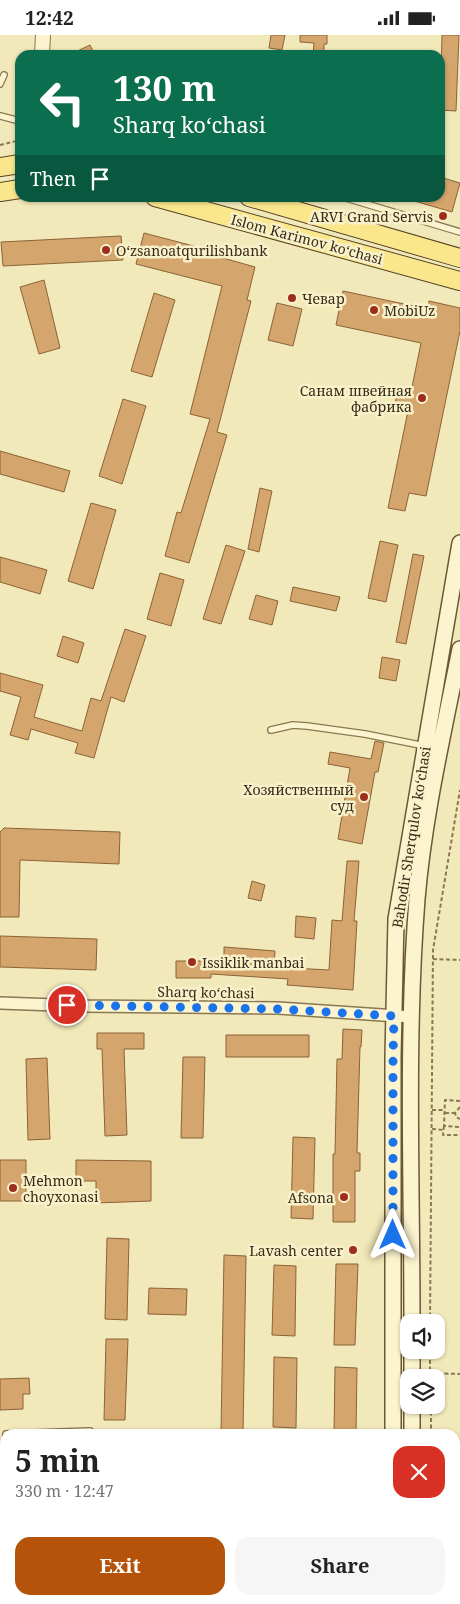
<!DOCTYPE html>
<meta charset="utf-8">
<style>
:root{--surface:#fff;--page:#f6f6f6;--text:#222;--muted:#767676;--accent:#b45309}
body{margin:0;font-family:"Noto Serif",serif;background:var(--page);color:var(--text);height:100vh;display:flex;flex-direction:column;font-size:19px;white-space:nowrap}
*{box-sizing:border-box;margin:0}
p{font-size:16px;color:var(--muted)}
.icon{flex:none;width:28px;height:28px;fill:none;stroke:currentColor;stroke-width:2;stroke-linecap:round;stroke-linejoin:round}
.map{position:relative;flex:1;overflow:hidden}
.details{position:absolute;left:0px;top:1394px;width:460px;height:176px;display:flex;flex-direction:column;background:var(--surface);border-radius:15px 15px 0 0;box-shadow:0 1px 4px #0004}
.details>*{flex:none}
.banner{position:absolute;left:15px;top:15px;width:430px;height:152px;border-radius:15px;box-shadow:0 1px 4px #0004;background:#0b6e4f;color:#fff;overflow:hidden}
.buttons{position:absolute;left:400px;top:1279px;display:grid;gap:10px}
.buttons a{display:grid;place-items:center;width:45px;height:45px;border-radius:10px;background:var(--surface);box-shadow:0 1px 4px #0004;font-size:25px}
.pin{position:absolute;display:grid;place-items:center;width:42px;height:42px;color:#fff;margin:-21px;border:2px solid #fff;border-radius:50%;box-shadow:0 1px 5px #0007}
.me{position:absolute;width:55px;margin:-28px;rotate:0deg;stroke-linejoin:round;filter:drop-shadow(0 0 4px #0008)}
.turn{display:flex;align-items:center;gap:18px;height:105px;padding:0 15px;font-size:22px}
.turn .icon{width:65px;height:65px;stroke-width:2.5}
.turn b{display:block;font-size:35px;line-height:42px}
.then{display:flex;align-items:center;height:48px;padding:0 15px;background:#0003;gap:10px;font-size:19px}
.round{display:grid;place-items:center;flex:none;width:52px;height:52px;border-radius:15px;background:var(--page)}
.summary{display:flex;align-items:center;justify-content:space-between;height:85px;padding:0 15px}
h1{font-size:30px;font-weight:700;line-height:38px}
.button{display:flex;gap:10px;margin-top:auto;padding:10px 15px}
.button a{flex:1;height:58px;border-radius:15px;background:var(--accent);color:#fff;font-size:20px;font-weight:700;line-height:58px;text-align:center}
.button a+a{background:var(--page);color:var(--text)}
.status{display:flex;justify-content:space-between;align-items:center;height:35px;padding:0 25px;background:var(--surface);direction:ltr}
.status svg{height:14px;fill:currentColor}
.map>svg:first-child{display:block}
.building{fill:#d4a56c;stroke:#8b6336}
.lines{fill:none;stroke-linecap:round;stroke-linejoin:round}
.service-casing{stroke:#8a7753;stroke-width:8}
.minor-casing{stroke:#8a7753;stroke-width:14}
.tertiary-casing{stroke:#8a7753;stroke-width:16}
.secondary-casing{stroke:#6b5836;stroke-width:18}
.primary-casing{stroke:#574428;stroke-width:20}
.path{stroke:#8a7753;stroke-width:2;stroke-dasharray:4 2.5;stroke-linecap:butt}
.service{stroke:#fcf4ce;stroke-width:5.5}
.minor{stroke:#fcf4ce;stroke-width:11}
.tertiary{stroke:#fcf4ce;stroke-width:14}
.secondary{stroke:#fcf4ce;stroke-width:15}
.primary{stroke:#fae78c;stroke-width:18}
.route{stroke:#1a73e8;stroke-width:9;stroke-dasharray:0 16.2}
.poi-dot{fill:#9f2d1d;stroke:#f9f1ca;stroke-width:2}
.labels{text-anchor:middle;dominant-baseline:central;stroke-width:5;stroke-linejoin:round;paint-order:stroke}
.poi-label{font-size:14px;fill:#372c19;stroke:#f9f1ca;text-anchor:end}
.street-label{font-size:14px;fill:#372c19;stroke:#f9f1ca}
</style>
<div class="status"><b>12:42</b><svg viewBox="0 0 49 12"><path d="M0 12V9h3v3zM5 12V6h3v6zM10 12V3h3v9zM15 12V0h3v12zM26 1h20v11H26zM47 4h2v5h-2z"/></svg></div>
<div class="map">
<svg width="460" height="1569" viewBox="0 0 460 1569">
<rect width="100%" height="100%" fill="#f2e9ba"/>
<path class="building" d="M 271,0 L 285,0 L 282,15 L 269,13 Z
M 300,0 L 327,0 L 327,9 L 324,9 L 324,20 L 313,20 L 314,8 L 300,7 Z
M 442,0 L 459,0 L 456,76 L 440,75 Z
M 90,10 L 95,20 L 69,20 Z
M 440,142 L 460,148 L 452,177 L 411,165 L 411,162 L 440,162 Z
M 144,198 L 224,219 L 223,223 L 255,232 L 247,265 L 251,266 L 217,397 L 227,400 L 189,528 L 165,521 L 177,477 L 181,478 L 210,384 L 190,379 L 222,251 L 136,229 Z
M 121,201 L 123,225 L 3,231 L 1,207 Z
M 44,245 L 60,313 L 39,319 L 20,252 Z
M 343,256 L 428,274 L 429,266 L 460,273 L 460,296 L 426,461 L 409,458 L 405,476 L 388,473 L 409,371 L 395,369 L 398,354 L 411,357 L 421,308 L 336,290 Z
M 154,258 L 175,265 L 152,342 L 131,336 Z
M 277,268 L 302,274 L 293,311 L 268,305 Z
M 123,364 L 146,371 L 122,449 L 99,441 Z
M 0,416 L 70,436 L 64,457 L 0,439 Z
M 260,453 L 272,456 L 259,517 L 248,514 Z
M 91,468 L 116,475 L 93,554 L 68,546 Z
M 380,506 L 398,510 L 386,567 L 368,563 Z
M 226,510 L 245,516 L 221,589 L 203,584 Z
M 413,519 L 424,521 L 406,609 L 396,607 Z
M 0,522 L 47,535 L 40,559 L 0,547 Z
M 160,538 L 184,545 L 171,591 L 147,584 Z
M 293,552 L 340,562 L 336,576 L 290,566 Z
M 256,560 L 278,566 L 272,590 L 249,584 Z
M 125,594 L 146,601 L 124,667 L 111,662 L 94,723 L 75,718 L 78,708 L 31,694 L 28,705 L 10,700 L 21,662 L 0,656 L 0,638 L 43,650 L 34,682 L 82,696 L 91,663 L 101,666 Z
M 63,601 L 84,608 L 78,628 L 57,621 Z
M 382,622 L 400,625 L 396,646 L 379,643 Z
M 375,706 L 384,708 L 378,737 L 375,737 L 362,809 L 338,804 L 350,733 L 328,729 L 330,717 L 371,724 Z
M 4,793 L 120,797 L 119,829 L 20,825 L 19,882 L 0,882 L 0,797 Z
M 347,826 L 359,826 L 354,886 L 357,886 L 353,955 L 287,950 L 288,944 L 211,939 L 211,943 L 176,943 L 176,926 L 224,926 L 224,912 L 275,916 L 274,932 L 329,935 L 332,885 L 342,886 Z
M 252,846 L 265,850 L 261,866 L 248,863 Z
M 296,881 L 316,883 L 314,904 L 295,902 Z
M 0,901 L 97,904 L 96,935 L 0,932 Z
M 343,994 L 362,995 L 361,1012 L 360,1012 L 357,1118 L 360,1118 L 360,1136 L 355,1136 L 355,1187 L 333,1187 L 333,1119 L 335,1119 L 337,1024 L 342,1024 Z
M 97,998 L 144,998 L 144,1014 L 124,1014 L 127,1100 L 105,1101 L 102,1014 L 97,1014 Z
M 226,1000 L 309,1000 L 309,1022 L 226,1022 Z
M 183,1022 L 205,1022 L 203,1103 L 181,1103 Z
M 47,1023 L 50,1104 L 28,1105 L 26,1024 Z
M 293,1102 L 315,1103 L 313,1184 L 291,1183 Z
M 0,1125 L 26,1125 L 26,1166 L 0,1166 Z
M 76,1125 L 151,1126 L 151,1166 L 96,1168 L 96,1146 L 76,1146 Z
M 107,1203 L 129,1204 L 127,1285 L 105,1284 Z
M 224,1220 L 246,1221 L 243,1399 L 221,1398 Z
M 336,1229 L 358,1229 L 355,1310 L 334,1310 Z
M 274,1230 L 296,1231 L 295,1301 L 272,1300 Z
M 149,1253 L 187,1254 L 186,1280 L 148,1279 Z
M 106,1304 L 128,1304 L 125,1385 L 104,1385 Z
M 274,1322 L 297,1323 L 296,1393 L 273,1392 Z
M 335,1332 L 357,1333 L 356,1399 L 334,1399 Z
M 29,1343 L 30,1359 L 23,1359 L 23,1374 L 0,1375 L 0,1344 Z"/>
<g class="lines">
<defs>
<path id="service" d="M 0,49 L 4,40
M 0,81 L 20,86
M 343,162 L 460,197
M 271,695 L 293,690 L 307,691 L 365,699 L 425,711
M 6,1399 L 90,1396
M 12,1569 L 13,1565"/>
<path id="minor" d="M 0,968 L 84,971 L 278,973 L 412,982"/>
<path id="tertiary" d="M 42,20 L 43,0"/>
<path id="secondary" d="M 412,1288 C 412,1146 406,1004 417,864 C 424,780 444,696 460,614
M 412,1315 L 412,1342
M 412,1370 L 412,1399
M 393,1399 L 393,1021 L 396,884 L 460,508
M 0,1532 L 5,1533
M 255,1565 L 286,1569
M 391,1569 L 391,1565
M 410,1569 L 410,1565"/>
<path id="primary" d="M 0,132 L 20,129
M 0,157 L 20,154
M 155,162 L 460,246
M 249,162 L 460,223"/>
</defs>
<use href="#service" class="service-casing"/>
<use href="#minor" class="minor-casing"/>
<use href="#tertiary" class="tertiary-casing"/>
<use href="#secondary" class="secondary-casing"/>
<use href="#primary" class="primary-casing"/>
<path class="path" d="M 0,110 L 20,105
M 433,924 L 460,925
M 460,1066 L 445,1065 L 444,1091 L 460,1092
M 460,1072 L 455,1078 L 456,1082 L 460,1084
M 432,1075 L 445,1075
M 445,1078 L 455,1078
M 444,1091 L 443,1100 L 460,1100
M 432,1094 L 444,1095
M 430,1288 L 433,915 L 460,755
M 425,1338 L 460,1339
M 430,1342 L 430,1315
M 431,1370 L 431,1399
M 63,1569 L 63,1565
M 432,1569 L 432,1565"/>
<use href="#service" class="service"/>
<use href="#minor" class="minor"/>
<use href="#tertiary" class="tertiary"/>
<use href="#secondary" class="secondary"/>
<use href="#primary" class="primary"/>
</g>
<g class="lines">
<path class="route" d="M 67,970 L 278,974 L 394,981 L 393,1021 L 393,1200"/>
</g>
<g class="poi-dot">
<circle cx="443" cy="181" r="5"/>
<circle cx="106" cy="215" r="5"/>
<circle cx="292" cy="263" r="5"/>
<circle cx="374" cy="275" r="5"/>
<circle cx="422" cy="363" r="5"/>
<circle cx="364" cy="762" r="5"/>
<circle cx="192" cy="927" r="5"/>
<circle cx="13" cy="1153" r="5"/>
<circle cx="344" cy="1162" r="5"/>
<circle cx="353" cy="1215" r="5"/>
</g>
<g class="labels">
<g class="poi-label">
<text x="433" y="181">ARVI Grand Servis</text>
<text x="116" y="215" text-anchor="start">Oʻzsanoatqurilishbank</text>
<text x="302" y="263" text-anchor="start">Чевар</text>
<text x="384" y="275" text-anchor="start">MobiUz</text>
<text x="412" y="355">Санам швейная<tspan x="412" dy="16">фабрика</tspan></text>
<text x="354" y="754">Хозяйственный<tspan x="354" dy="16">суд</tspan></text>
<text x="202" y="927" text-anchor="start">Issiklik manbai</text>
<text x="23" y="1145" text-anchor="start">Mehmon<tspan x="23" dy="16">choyxonasi</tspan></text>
<text x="334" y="1162">Afsona</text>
<text x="343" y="1215">Lavash center</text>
</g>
<g class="street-label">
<text transform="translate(307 204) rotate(15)">Islom Karimov ko‘chasi</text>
<text transform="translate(411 802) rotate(-81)">Bahodir Sherqulov ko‘chasi</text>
<text transform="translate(206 957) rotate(1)">Sharq ko‘chasi</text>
</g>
</g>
</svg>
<div class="buttons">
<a><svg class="icon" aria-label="sound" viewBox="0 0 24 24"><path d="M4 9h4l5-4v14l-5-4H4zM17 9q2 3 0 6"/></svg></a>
<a><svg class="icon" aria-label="layers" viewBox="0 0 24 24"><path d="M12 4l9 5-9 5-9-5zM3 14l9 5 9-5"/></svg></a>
</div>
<div class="pin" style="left:67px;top:970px;background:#d93025"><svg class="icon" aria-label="arrive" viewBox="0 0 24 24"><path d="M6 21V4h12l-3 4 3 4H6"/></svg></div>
<svg class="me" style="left:393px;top:1200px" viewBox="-20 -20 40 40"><path d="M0-17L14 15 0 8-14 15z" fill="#1a73e8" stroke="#fff" stroke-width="4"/></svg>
<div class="banner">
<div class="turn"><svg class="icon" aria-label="left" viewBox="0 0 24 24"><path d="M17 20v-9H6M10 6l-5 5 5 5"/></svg><div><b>130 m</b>Sharq ko‘chasi</div></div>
<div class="then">Then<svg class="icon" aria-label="arrive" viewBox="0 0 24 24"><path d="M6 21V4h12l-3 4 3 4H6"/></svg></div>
</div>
<section class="details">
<div class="summary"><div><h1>5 min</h1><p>330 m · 12:47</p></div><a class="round" style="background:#d93025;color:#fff"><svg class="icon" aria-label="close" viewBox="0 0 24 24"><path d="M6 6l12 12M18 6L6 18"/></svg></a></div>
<div class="button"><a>Exit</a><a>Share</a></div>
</section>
</div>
